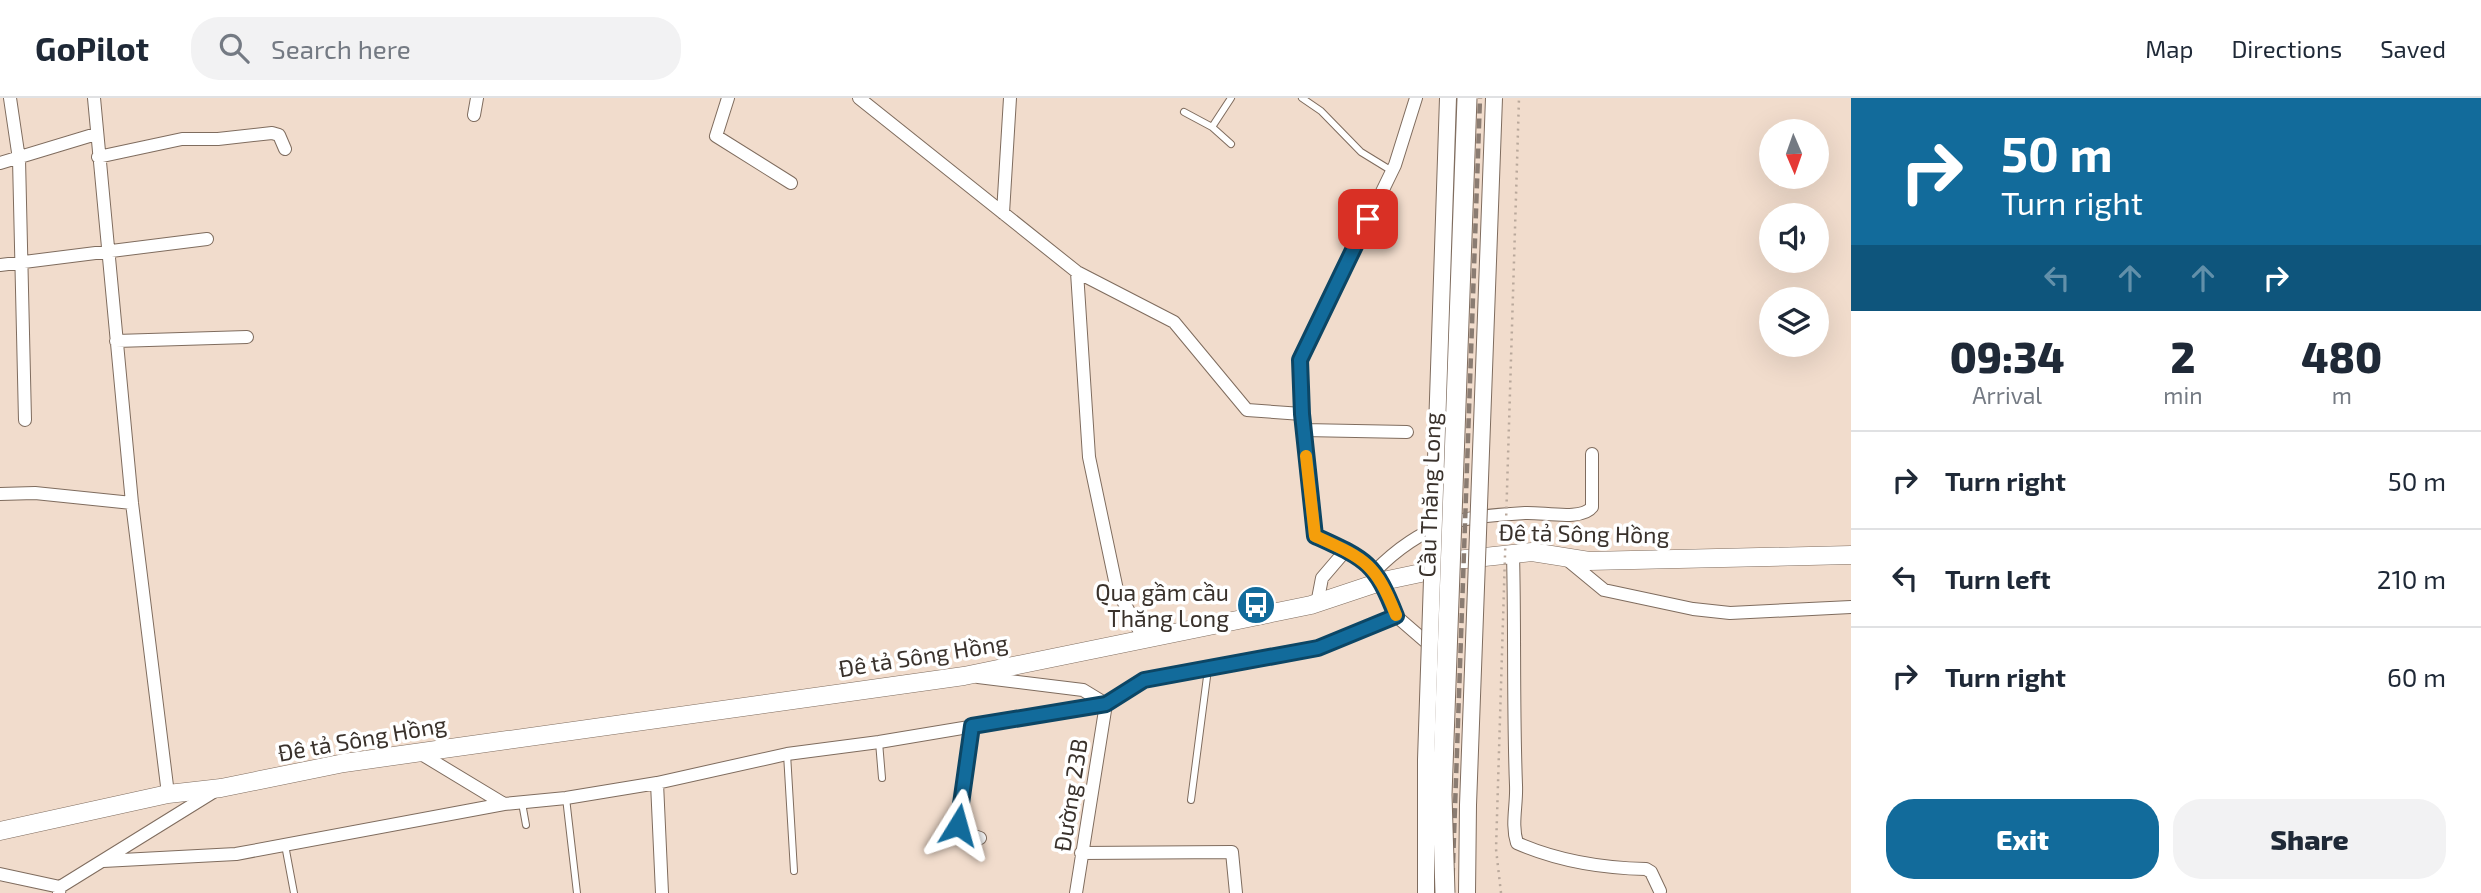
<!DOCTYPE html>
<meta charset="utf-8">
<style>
:root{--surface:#fff;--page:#f2f2f3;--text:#1f2937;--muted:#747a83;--line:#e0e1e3;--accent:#126b9b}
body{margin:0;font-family:"Exo 2",sans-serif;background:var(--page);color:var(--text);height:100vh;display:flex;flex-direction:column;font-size:26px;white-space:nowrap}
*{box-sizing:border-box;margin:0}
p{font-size:23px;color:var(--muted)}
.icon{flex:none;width:38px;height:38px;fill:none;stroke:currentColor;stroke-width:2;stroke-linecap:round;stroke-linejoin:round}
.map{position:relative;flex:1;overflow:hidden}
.details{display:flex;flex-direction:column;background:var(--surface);width:630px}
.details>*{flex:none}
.hud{background:#126b9b;color:#fff;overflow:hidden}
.needle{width:46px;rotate:178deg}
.tools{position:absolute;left:1759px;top:21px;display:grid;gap:14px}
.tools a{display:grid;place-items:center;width:70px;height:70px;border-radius:50%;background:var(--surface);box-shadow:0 7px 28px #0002;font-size:35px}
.pin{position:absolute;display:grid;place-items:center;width:60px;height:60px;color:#fff;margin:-30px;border-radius:14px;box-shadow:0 4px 10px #0006}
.me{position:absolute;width:77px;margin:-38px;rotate:8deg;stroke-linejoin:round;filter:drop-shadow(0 0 5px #0008)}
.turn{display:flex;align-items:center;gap:24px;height:147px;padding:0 35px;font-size:32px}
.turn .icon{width:91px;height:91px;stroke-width:2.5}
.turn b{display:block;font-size:49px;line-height:60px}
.lanes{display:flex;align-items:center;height:66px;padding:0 35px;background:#0003;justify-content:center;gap:35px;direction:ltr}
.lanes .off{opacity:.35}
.eta{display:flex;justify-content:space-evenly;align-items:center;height:119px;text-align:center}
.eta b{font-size:42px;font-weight:800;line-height:49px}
.button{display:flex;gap:14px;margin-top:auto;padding:14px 35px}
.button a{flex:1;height:80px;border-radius:28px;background:var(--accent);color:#fff;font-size:28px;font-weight:800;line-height:80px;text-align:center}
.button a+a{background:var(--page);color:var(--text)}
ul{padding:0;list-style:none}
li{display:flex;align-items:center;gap:21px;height:98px;padding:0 35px;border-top:2px solid var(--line)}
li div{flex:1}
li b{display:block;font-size:26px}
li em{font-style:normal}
header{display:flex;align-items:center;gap:42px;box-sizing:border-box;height:98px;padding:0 35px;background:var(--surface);border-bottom:2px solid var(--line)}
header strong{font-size:33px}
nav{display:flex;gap:38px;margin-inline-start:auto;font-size:24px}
.search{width:490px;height:63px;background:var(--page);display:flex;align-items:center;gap:18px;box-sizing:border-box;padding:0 24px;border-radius:28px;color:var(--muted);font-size:26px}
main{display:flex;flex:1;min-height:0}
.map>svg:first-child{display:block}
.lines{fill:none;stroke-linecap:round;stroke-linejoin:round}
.service-casing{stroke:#7f6c5e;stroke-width:8}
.minor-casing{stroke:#7f6c5e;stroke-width:14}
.primary-casing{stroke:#7f6c5e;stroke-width:19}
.service{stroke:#fff;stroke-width:6}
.minor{stroke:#fff;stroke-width:12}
.primary{stroke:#fff;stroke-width:18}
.rail{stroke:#8a7c72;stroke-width:4.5;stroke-dasharray:10 5;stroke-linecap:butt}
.secondary-bridge-casing{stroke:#7f6c5e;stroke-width:18;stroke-linecap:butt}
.trunk-bridge-casing{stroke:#7f6c5e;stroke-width:21;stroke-linecap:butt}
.path-bridge{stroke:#b9a89b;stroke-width:2.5;stroke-dasharray:2 5;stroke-linecap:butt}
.secondary-bridge{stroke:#fff;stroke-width:16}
.trunk-bridge{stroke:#fff;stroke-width:19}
.route-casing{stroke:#0c4665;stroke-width:18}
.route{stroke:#126b9b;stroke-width:12}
.slow{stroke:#f59e0b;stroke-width:12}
.labels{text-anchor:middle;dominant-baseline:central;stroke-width:7;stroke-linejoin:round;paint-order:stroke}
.street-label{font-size:23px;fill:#39312b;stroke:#fff}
.poi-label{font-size:23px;fill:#39312b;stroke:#fff;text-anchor:end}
</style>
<header>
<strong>GoPilot</strong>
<div class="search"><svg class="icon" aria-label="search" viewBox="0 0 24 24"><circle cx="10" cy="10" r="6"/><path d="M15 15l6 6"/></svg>Search here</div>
<nav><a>Map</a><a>Directions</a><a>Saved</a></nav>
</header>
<main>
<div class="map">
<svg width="1851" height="795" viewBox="0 0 1851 795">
<rect width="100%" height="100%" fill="#f1dccc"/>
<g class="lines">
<defs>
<path id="service" d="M 1302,0 L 1321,13 L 1361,54 L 1392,73
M 1184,14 L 1212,29 L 1231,46
M 1212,29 L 1231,0
M 879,644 L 882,680
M 787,656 L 794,773
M 566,700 L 577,795
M 1191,702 L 1208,571
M 522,705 L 526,727
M 285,747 L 294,795"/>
<path id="minor" d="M 10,0 L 19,61 L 25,322
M 94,0 L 132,405 L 168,696
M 728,0 L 716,38 L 791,85
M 859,0 L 1077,174 L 1174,224 L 1247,312 L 1302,316
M 1416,0 L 1395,67 L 1300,262 L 1302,316 L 1315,438 L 1356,457 L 1375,473 L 1383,483 L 1396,518 L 1433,550
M 474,17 L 477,0
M 98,59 L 182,41 L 218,41 L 272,35 L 279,37 L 285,51
M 0,65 L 96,36
M 1003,115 L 1010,0
M 0,167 L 207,141
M 1077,174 L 1089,359 L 1117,492 L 1144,541
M 116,243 L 247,239
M 1304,332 L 1407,334
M 0,396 L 35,395 L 132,405
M 1513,456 C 1515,533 1513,610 1516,687 C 1517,707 1511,726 1517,745 C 1558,763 1601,770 1646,771 L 1651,774 L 1660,793
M 1564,459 L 1604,492 L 1693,511 L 1730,515 L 1851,509
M 1375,473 C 1424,424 1458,419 1525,415 C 1543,414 1582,423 1592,409 L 1592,356
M 1317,506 L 1322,480 L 1346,452
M 978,579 L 1083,592 L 1106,606
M 973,628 L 958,727 L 960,733 L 980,740
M 418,654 L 504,706
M 657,685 L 662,795
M 1081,755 L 1232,754 L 1236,795
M 103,763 L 236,756 L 504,706 L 566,700 L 657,685 L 787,656 L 879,644 L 1106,606 L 1145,582 L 1318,550 L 1396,518
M 0,776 L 60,789
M 59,795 L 60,789 L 215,693
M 1076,795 L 1106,606"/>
<path id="primary" d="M 0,733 L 168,696 L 221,690 L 344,665 L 964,578 L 1311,507 L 1383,483 L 1435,472 L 1456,462 L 1532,454 L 1589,463 L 1851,457"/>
</defs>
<use href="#service" class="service-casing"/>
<use href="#minor" class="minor-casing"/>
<use href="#primary" class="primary-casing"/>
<use href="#service" class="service"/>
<use href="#minor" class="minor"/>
<use href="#primary" class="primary"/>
<path class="rail" d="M 1452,795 L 1480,0"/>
<defs>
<path id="secondary-bridge" d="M 1426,795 L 1426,662 L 1448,0
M 1467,795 L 1468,707 L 1494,0"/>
<path id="trunk-bridge" d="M 1445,795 L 1442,697 L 1467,0"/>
</defs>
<use href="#secondary-bridge" class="secondary-bridge-casing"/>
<use href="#trunk-bridge" class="trunk-bridge-casing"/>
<path class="path-bridge" d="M 1501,795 L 1496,751 L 1519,0"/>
<use href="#secondary-bridge" class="secondary-bridge"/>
<use href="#trunk-bridge" class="trunk-bridge"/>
</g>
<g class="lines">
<defs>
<path id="route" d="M 958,727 L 972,628 L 1106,606 L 1144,582 L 1318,550 L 1396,518 C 1375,464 1366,461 1315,438 L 1302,316 L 1300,262 L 1368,121"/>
</defs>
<use href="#route" class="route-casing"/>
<use href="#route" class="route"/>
<path class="slow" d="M 1306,358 L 1315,438 C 1365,461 1375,464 1396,517"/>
</g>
<defs>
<symbol id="bus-disc" viewBox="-11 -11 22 22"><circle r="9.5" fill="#126b9b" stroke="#fff"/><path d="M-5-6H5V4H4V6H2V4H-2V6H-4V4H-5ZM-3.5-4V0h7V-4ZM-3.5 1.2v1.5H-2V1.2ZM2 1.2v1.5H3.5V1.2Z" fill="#fff"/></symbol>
</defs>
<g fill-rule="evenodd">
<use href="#bus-disc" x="1234" y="485" width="44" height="44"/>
</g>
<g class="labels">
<g class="street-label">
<text transform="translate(1429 397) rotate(-88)">Cầu Thăng Long</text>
<text transform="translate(1584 435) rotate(1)">Đê tả Sông Hồng</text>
<text transform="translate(923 557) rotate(-9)">Đê tả Sông Hồng</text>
<text transform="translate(362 640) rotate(-10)">Đê tả Sông Hồng</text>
<text transform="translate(1070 697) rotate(-81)">Đường 23B</text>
</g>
<g class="poi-label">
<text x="1229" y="494">Qua gầm cầu<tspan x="1229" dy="26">Thăng Long</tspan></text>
</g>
</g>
</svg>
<div class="tools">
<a><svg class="needle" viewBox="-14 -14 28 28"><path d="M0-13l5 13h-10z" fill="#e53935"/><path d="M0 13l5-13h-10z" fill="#747a83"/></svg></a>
<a><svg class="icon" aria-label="sound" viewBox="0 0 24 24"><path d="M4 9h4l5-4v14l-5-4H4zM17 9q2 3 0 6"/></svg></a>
<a><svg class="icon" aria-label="layers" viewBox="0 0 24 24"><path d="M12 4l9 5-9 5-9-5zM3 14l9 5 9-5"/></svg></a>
</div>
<div class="pin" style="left:1368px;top:121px;background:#d93025"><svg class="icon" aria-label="arrive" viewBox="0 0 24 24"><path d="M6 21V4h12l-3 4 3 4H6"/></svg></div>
<svg class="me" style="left:958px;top:727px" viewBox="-20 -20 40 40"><path d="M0-17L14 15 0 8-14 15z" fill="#126b9b" stroke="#fff" stroke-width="4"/></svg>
</div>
<section class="details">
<div class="hud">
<div class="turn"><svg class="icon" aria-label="right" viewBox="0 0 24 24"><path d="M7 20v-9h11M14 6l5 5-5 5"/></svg><div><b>50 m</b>Turn right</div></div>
<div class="lanes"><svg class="icon off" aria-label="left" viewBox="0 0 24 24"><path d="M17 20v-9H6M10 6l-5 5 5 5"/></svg><svg class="icon off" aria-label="ahead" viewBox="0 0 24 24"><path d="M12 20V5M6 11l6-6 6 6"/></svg><svg class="icon off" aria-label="ahead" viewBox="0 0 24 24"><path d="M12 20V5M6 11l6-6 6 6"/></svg><svg class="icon" aria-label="right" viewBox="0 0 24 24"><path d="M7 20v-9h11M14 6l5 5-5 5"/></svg></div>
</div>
<div class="eta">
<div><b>09:34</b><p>Arrival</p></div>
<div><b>2</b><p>min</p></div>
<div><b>480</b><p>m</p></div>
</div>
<ul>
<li><svg class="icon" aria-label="right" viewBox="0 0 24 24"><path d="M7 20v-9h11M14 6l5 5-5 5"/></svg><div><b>Turn right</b></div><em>50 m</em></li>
<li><svg class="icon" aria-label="left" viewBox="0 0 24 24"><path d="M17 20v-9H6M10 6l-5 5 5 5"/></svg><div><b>Turn left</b></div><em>210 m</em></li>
<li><svg class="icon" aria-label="right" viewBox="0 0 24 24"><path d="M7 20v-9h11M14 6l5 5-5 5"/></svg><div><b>Turn right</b></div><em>60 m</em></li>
</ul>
<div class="button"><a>Exit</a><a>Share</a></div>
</section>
</main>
